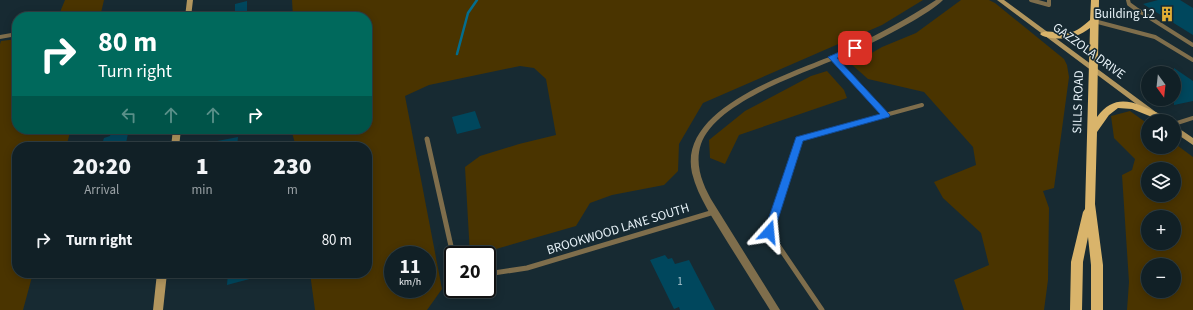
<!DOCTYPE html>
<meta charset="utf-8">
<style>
:root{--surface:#112026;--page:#1e2d32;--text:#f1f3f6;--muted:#9ca3a7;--line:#303e43}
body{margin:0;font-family:"Source Sans 3",sans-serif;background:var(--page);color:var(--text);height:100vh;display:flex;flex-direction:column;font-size:15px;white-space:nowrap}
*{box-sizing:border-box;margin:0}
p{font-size:13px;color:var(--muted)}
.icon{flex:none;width:22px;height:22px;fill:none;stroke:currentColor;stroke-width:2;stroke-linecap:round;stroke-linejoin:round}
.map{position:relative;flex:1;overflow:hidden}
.sheet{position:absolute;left:12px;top:142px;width:360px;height:136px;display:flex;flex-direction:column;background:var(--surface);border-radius:16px;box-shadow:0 2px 10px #0003,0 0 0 1px var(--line)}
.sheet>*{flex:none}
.hud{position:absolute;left:12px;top:12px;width:360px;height:122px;border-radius:16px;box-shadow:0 2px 10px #0003,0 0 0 1px var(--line);background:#00695c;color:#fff;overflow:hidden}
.needle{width:26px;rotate:165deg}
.buttons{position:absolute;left:1141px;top:66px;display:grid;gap:8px}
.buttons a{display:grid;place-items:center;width:40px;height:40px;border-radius:50%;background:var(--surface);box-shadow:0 2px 10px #0003,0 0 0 1px var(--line);font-size:20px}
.speed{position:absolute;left:384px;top:246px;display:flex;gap:8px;font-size:20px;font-weight:700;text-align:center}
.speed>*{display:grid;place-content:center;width:52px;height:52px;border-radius:50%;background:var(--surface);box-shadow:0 2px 10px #0003,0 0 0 1px var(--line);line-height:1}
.speed small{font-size:10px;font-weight:400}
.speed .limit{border:2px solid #111;border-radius:6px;background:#fff;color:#111}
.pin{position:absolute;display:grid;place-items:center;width:34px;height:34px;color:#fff;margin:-17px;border-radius:8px;box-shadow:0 2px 6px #0006}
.me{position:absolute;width:44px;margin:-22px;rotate:18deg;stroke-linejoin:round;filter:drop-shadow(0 0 3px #0008)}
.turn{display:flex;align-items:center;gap:14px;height:84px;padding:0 20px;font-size:18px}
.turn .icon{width:52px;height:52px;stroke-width:2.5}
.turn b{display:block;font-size:28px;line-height:34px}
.lanes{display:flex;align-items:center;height:38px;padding:0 20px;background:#0003;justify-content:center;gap:20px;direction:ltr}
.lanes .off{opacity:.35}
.eta{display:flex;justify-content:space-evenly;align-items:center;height:68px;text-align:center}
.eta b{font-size:24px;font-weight:800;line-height:28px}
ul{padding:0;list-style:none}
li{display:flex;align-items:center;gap:12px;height:60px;padding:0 20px}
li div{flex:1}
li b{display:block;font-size:15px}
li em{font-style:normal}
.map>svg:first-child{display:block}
.green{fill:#4a3400;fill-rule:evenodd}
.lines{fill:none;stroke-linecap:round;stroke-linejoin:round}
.stream{stroke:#036d8d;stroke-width:2.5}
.building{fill:#00475d}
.lane-far1{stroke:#7f6e4c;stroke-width:4}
.lane{stroke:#7f6e4c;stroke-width:5}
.street{fill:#7f6e4c;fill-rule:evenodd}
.secondary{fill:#b2965e;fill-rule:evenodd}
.primary{fill:#d9b46b;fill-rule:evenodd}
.route{fill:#1a73e8;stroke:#114b97}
.labels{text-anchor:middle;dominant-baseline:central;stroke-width:3.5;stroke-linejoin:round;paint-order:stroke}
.number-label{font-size:11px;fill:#acc6d0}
.poi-label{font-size:13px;fill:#e5f0f6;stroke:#172a32;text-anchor:end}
.street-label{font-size:13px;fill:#e5f0f6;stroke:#172a32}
</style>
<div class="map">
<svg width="1193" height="310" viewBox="0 0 1193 310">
<rect width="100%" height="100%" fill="#172a32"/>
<path class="green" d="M 65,0 L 104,0 L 100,17 L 58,17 Z
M 292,0 L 923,0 L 882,25 L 703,103 L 679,144 L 678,171 L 664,185 L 612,195 L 590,203 L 576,226 L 475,255 L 470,255 L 465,167 L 480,156 L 519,144 L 556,135 L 546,79 L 534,68 L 520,66 L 429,85 L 405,96 L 442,289 L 427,310 L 315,310 L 310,273 L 367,273 L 367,147 L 296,147 L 291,129 L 367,129 L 367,17 L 293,17 ZM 393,255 L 427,255 L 427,289 L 393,289 Z
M 961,0 L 989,0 L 995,3 L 1064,59 L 1067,65 L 1069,77 L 1054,188 L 1043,191 L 1049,208 L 1048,280 L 1044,310 L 964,310 L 954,280 L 989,265 L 981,233 L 943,198 L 934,182 L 976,165 L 973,147 L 924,92 L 868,79 L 850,63 L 868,55 L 882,47 L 916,33 Z
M 17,39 L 17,129 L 71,129 L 66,147 L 17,147 L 17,273 L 33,273 L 23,310 L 0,310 L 0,44 L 1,41 Z
M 827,71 L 844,90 L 847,98 L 739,135 L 725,164 L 710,158 L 709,140 L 745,111 L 811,76 Z
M 1130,111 L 1148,124 L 1148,147 L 1174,147 L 1174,143 L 1193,157 L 1193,310 L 1127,310 L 1129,282 L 1122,175 L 1132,170 L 1135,159 L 1114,138 L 1111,116 ZM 1148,169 L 1174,169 L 1174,195 L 1148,195 ZM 1148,217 L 1174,217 L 1174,243 L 1148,243 ZM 1148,265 L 1174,265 L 1174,291 L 1148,291 Z"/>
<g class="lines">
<path class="stream" d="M 457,54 L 468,13 L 477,0"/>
</g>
<path class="building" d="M 1158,0 L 1180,0 L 1193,8 L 1193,35 L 1143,4 Z
M 247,1 L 247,12 L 243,13 L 243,15 L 235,16 L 235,4 Z
M 1174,68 L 1193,81 L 1193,101 L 1174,105 Z
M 475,111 L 481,128 L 457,134 L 452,117 Z
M 129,129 L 126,143 L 101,147 L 104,138 L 110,136 L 111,132 Z
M 238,137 L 237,147 L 207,147 L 207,143 Z
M 665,255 L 668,259 L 672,258 L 675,264 L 689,260 L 715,310 L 680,310 L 679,307 L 674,309 L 650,260 Z
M 228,273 L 260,273 L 261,276 L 227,285 Z"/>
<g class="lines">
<path class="lane-far1" d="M 1031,0 L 1049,5 L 1049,0
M 1128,0 L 1129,4 L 1136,9 L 1193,45
M 1094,21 L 1155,37 L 1193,60
M 832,57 L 886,115
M 1174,124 L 1193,118
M 801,138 L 922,105"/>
<path class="lane" d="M 805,137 L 799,139 L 769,232 L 822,310
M 427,139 L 453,255
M 487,274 L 527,268 L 714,212"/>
<path class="street" d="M 936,0 L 943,0 C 935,8 923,15 913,21 C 892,33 871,44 848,54 C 808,72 717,100 701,144 C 694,165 703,186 714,204 L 780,310 L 770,310 C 756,288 742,265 728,243 C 715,221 698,198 692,173 C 677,105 799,71 846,50 C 877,35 907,19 936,0 Z
M 17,32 L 17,36 L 0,39 L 0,35 Z"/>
<path class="secondary" d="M 187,0 L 193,0 L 191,17 L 185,17 Z
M 997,0 L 1004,0 L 1168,121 L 1159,121 Z
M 1174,125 L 1193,138 L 1193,145 L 1174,132 Z
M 173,129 L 181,129 L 179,147 L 171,147 Z
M 157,273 L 167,273 L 163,310 L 153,310 Z"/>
<path class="primary" d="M 1091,0 L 1099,0 L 1097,117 C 1116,91 1136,103 1160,114 L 1162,116 L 1157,119 L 1132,109 L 1118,108 L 1109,115 L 1097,132 L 1095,204 L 1103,265 L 1103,310 L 1091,310 L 1091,265 L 1088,237 L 1083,262 L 1082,310 L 1070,310 L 1071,262 L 1083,212 L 1085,209 L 1090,28 C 1078,37 1067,40 1051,38 C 1047,37 1043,37 1040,34 C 1046,28 1060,35 1068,33 C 1077,32 1084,25 1090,20 Z"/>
</g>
<path class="route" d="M 855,45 L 858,46 L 858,49 L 837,58 L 890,115 L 889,117 L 803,141 L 774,232 L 772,235 L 765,235 L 764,232 L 796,137 L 880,114 L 828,57 Z"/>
<defs>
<symbol id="building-bare" viewBox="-9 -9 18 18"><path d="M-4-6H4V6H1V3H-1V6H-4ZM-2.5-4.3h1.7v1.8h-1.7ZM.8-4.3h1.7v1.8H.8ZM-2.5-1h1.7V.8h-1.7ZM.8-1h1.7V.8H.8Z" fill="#e3ae35" stroke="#172a32" stroke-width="2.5" paint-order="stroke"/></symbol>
</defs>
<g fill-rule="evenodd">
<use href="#building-bare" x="1156" y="3" width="22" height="22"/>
</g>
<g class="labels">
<g class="number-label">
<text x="680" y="281">1</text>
</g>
<g class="poi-label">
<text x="1155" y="14">Building 12</text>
</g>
<g class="street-label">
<text transform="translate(1089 51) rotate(36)">GAZZOLA DRIVE</text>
<text transform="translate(1078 102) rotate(-88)">SILLS ROAD</text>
<text transform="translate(618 229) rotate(-17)">BROOKWOOD LANE SOUTH</text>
</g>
</g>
</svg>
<div class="buttons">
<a><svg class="needle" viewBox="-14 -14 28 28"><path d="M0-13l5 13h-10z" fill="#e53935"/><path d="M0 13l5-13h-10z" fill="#9ca3a7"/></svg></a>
<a><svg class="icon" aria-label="sound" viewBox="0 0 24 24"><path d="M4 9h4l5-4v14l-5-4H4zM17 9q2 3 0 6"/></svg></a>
<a><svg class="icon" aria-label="layers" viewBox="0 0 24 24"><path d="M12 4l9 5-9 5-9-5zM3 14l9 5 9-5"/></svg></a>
<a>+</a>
<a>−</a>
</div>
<div class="speed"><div>11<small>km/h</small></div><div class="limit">20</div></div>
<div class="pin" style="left:855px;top:48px;background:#d93025"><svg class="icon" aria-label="arrive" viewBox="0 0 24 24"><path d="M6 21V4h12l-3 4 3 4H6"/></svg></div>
<svg class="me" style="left:769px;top:232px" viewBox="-20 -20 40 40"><path d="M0-17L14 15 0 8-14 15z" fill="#1a73e8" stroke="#fff" stroke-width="4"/></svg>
<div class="hud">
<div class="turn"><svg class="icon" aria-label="right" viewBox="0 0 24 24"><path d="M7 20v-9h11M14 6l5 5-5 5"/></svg><div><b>80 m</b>Turn right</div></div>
<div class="lanes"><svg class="icon off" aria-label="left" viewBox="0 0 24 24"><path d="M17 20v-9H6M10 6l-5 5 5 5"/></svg><svg class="icon off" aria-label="ahead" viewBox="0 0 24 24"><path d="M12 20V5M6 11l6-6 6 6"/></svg><svg class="icon off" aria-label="ahead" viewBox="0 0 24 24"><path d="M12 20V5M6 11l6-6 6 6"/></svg><svg class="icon" aria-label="right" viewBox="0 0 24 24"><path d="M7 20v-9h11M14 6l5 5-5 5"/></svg></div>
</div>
<section class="sheet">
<div class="eta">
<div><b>20:20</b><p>Arrival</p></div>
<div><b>1</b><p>min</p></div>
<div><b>230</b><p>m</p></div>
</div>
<ul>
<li><svg class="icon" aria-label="right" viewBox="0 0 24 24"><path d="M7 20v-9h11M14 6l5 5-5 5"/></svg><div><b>Turn right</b></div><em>80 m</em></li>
</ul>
</section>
</div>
